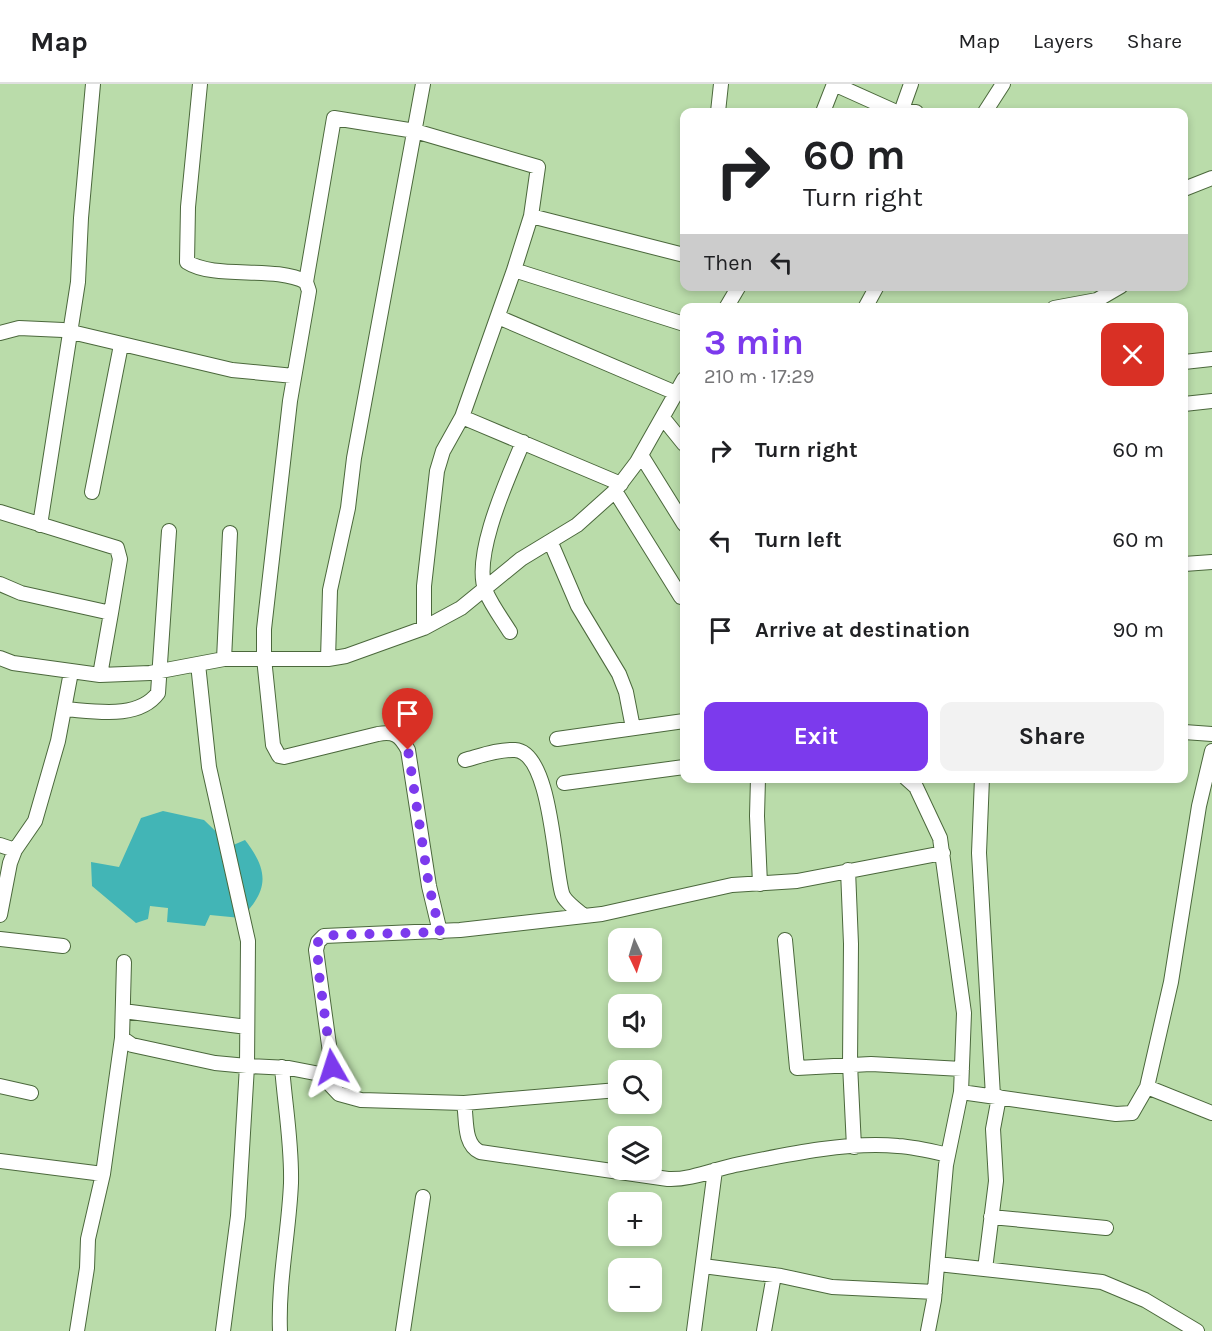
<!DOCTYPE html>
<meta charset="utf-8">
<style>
:root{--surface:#fff;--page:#f2f2f2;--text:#202124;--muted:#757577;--line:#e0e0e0;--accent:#7c3aed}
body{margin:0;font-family:Karla,sans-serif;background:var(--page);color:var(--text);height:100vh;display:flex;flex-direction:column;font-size:22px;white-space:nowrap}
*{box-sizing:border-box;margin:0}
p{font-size:20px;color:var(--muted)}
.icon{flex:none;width:33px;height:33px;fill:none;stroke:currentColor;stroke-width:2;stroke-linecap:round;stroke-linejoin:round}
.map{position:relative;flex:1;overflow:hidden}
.details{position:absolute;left:680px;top:219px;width:508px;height:480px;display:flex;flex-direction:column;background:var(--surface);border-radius:12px;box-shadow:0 3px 9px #0003}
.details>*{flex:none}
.guide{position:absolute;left:680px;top:24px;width:508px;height:183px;border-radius:12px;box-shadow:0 3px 9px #0003;background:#fff;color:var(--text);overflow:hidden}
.needle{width:39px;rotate:176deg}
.tools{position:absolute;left:608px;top:844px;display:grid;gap:12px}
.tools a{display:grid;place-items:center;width:54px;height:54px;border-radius:12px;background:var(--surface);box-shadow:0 3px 9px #0003;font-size:30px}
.pin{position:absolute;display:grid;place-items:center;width:51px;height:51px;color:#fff;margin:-62px -26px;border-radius:50% 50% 50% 0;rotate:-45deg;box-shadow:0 0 6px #0007}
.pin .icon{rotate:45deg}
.me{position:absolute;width:66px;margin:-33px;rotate:354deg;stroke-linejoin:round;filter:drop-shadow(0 0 4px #0008)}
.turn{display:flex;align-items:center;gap:21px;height:126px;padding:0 24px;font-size:27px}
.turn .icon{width:78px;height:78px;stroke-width:2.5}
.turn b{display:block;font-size:42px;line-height:51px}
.then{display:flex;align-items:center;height:57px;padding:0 24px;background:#0003;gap:12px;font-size:22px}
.round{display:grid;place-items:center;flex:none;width:63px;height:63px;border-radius:12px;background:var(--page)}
.summary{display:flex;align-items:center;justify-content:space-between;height:102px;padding:0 24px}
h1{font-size:36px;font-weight:700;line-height:45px;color:var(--accent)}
.cta{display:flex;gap:12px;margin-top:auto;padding:12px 24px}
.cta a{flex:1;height:69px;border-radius:12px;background:var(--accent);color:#fff;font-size:24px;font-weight:700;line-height:69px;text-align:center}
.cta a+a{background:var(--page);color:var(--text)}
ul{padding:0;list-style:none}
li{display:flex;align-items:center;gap:18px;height:90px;padding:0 24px}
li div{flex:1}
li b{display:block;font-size:22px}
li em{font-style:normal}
header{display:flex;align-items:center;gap:36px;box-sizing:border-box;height:84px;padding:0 30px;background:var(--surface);border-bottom:2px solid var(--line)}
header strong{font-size:28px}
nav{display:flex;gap:33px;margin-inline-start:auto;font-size:21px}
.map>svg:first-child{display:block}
.water{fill:#42b5b6}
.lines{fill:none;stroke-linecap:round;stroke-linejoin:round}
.minor-casing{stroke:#4b683c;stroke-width:16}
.minor{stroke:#fff;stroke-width:14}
.route{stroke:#7c3aed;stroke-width:10;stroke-dasharray:0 18}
</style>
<header>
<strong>Map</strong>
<nav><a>Map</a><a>Layers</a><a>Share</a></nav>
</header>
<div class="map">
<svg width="1212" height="1247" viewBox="0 0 1212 1247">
<rect width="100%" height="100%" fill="#badcaa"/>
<path class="water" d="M 163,727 L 204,736 L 231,762 L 245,756 C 269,787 269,806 241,834 L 210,831 L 205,842 L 167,838 L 168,824 L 150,822 L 148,835 L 136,839 L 92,802 L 91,778 L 119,783 L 141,734 Z"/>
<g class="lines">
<defs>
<path id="minor" d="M 200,0 L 188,123 L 187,178 C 215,196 275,181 306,198 L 309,207 L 290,317 L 264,545 L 264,574 L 273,661 L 279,672 L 284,673 L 378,650 C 394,647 400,651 408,666 L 429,802 L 440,848
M 834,0 L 894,27 L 916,28
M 718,28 L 721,0
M 823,28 L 834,0
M 901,28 L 911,0
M 985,28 L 1003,0
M 1184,105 L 1212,94
M 684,171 L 531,132 L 514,186 L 684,240
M 514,186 L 462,333 L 621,400
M 306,198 L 334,34 L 415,47 L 538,83 L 531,132
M 726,224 L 739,202
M 865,224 L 877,202
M 1054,224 L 1097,216 L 1121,202
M 498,233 L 676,309
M 0,249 L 19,244 L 63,246 L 232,286 L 294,292
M 1184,278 L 1212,275
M 1184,320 L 1212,317
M 663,334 L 684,360
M 641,371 L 684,440
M 615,407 L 681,513
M 92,408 L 121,261
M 0,428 L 117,464 L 120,475 L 111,529
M 40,441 L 78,198 L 81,134 L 93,0
M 230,449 L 224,575 L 328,575 L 346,572 L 424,544 L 461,524 L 521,475 L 577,441 L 615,407 L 637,378 L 684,295
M 551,459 L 578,522 L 619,590 L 626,608 L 633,644
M 1184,480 L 1212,478
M 0,500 L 21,509 L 111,529 L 100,591 L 150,589 L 224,575
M 424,544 L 424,502 L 437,387 L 443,367 L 462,333
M 510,548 C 502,535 492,522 486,508 C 471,473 509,392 523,358
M 0,574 L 13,579 L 100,591
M 328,575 L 330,506 L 348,424 L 354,374 L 423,0
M 198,580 L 209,683 L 248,857 L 247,982 L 238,1132 L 223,1247
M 64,625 C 94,627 138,636 158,609 L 169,447
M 1184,648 L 1212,650
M 557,655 L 684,637
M 1212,667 L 1199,722 L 1171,898 L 1147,1003 L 1212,1029
M 465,676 C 480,672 499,665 515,666 C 551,668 554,781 562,809 C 564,817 577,826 584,832
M 758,694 L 757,732 L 760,800
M 906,694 L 916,703 L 940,754 L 964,929 L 961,1008 L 946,1081 L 934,1216 L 928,1247
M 982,694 L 979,769 L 993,1012
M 564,699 L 684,683
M 0,761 L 15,766
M 848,786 L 851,860 L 850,980 L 854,1063
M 0,831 L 10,779 L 15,766 L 35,737 L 58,657 L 71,588
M 0,855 L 63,862
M 785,856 L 797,984 L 871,980 L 962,985
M 124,878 L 122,954 L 132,961 L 215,979 L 247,982 L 289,984 L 320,990 L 327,989 L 332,983 L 316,866 L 318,858 L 324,852 L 460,846 L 602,830 L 732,801 L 797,797 L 943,769
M 123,927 L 247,943
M 320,990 L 339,1010 L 361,1016 L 464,1019 L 618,1006
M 0,1002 L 31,1009
M 961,1008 L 1116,1030 L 1132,1029 L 1147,1003
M 464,1019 C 467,1035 463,1060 480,1068 L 668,1095 C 690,1096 713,1086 735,1081 C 784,1071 848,1057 898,1062 C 915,1063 931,1067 948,1071
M 0,1077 L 103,1090
M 991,1133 L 1106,1144
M 938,1180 L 1102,1198 L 1145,1216 L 1197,1247
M 703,1182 L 781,1192 L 832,1203 L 935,1208
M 985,1185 L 996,1097 L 993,1045 L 999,1013
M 77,1247 L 87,1184 L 88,1155 L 103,1090 L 122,954
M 280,1247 C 278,1197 289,1148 291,1099 C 292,1060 285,1022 282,983
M 403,1247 L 423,1113
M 694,1247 L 715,1086
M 764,1247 L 774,1191"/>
</defs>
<use href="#minor" class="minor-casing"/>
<use href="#minor" class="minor"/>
</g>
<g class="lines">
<path class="route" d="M 332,983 L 318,883 L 318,858 L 324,852 L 336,851 L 440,848 L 429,802 L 408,666"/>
</g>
</svg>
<div class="tools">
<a><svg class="needle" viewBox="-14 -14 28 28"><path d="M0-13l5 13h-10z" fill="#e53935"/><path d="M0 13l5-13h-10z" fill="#757577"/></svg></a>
<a><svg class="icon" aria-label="sound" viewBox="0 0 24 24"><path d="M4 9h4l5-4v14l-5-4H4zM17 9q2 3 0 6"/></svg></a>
<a><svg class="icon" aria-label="search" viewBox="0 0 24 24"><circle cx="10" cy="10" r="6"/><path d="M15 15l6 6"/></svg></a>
<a><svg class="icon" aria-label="layers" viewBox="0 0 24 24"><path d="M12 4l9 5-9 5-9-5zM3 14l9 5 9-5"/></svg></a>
<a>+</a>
<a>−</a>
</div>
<div class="pin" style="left:408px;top:666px;background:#d93025"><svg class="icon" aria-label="arrive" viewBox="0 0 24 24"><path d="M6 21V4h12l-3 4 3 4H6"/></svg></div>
<svg class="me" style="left:332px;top:983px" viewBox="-20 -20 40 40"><path d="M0-17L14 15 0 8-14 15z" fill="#7c3aed" stroke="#fff" stroke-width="4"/></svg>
<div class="guide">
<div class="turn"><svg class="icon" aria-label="right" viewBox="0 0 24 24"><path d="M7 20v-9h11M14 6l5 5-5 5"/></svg><div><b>60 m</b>Turn right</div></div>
<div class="then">Then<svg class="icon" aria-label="left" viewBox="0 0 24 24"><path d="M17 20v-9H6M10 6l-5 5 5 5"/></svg></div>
</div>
<section class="details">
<div class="summary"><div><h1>3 min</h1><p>210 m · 17:29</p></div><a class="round" style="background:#d93025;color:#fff"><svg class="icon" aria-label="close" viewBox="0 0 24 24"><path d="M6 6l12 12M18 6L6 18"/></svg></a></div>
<ul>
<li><svg class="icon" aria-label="right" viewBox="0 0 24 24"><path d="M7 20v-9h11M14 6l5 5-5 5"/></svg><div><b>Turn right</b></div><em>60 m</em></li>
<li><svg class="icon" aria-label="left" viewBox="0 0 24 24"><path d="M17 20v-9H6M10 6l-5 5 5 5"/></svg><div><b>Turn left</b></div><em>60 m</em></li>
<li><svg class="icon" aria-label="arrive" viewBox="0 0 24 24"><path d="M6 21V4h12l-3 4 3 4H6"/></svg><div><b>Arrive at destination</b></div><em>90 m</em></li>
</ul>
<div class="cta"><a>Exit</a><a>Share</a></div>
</section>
</div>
